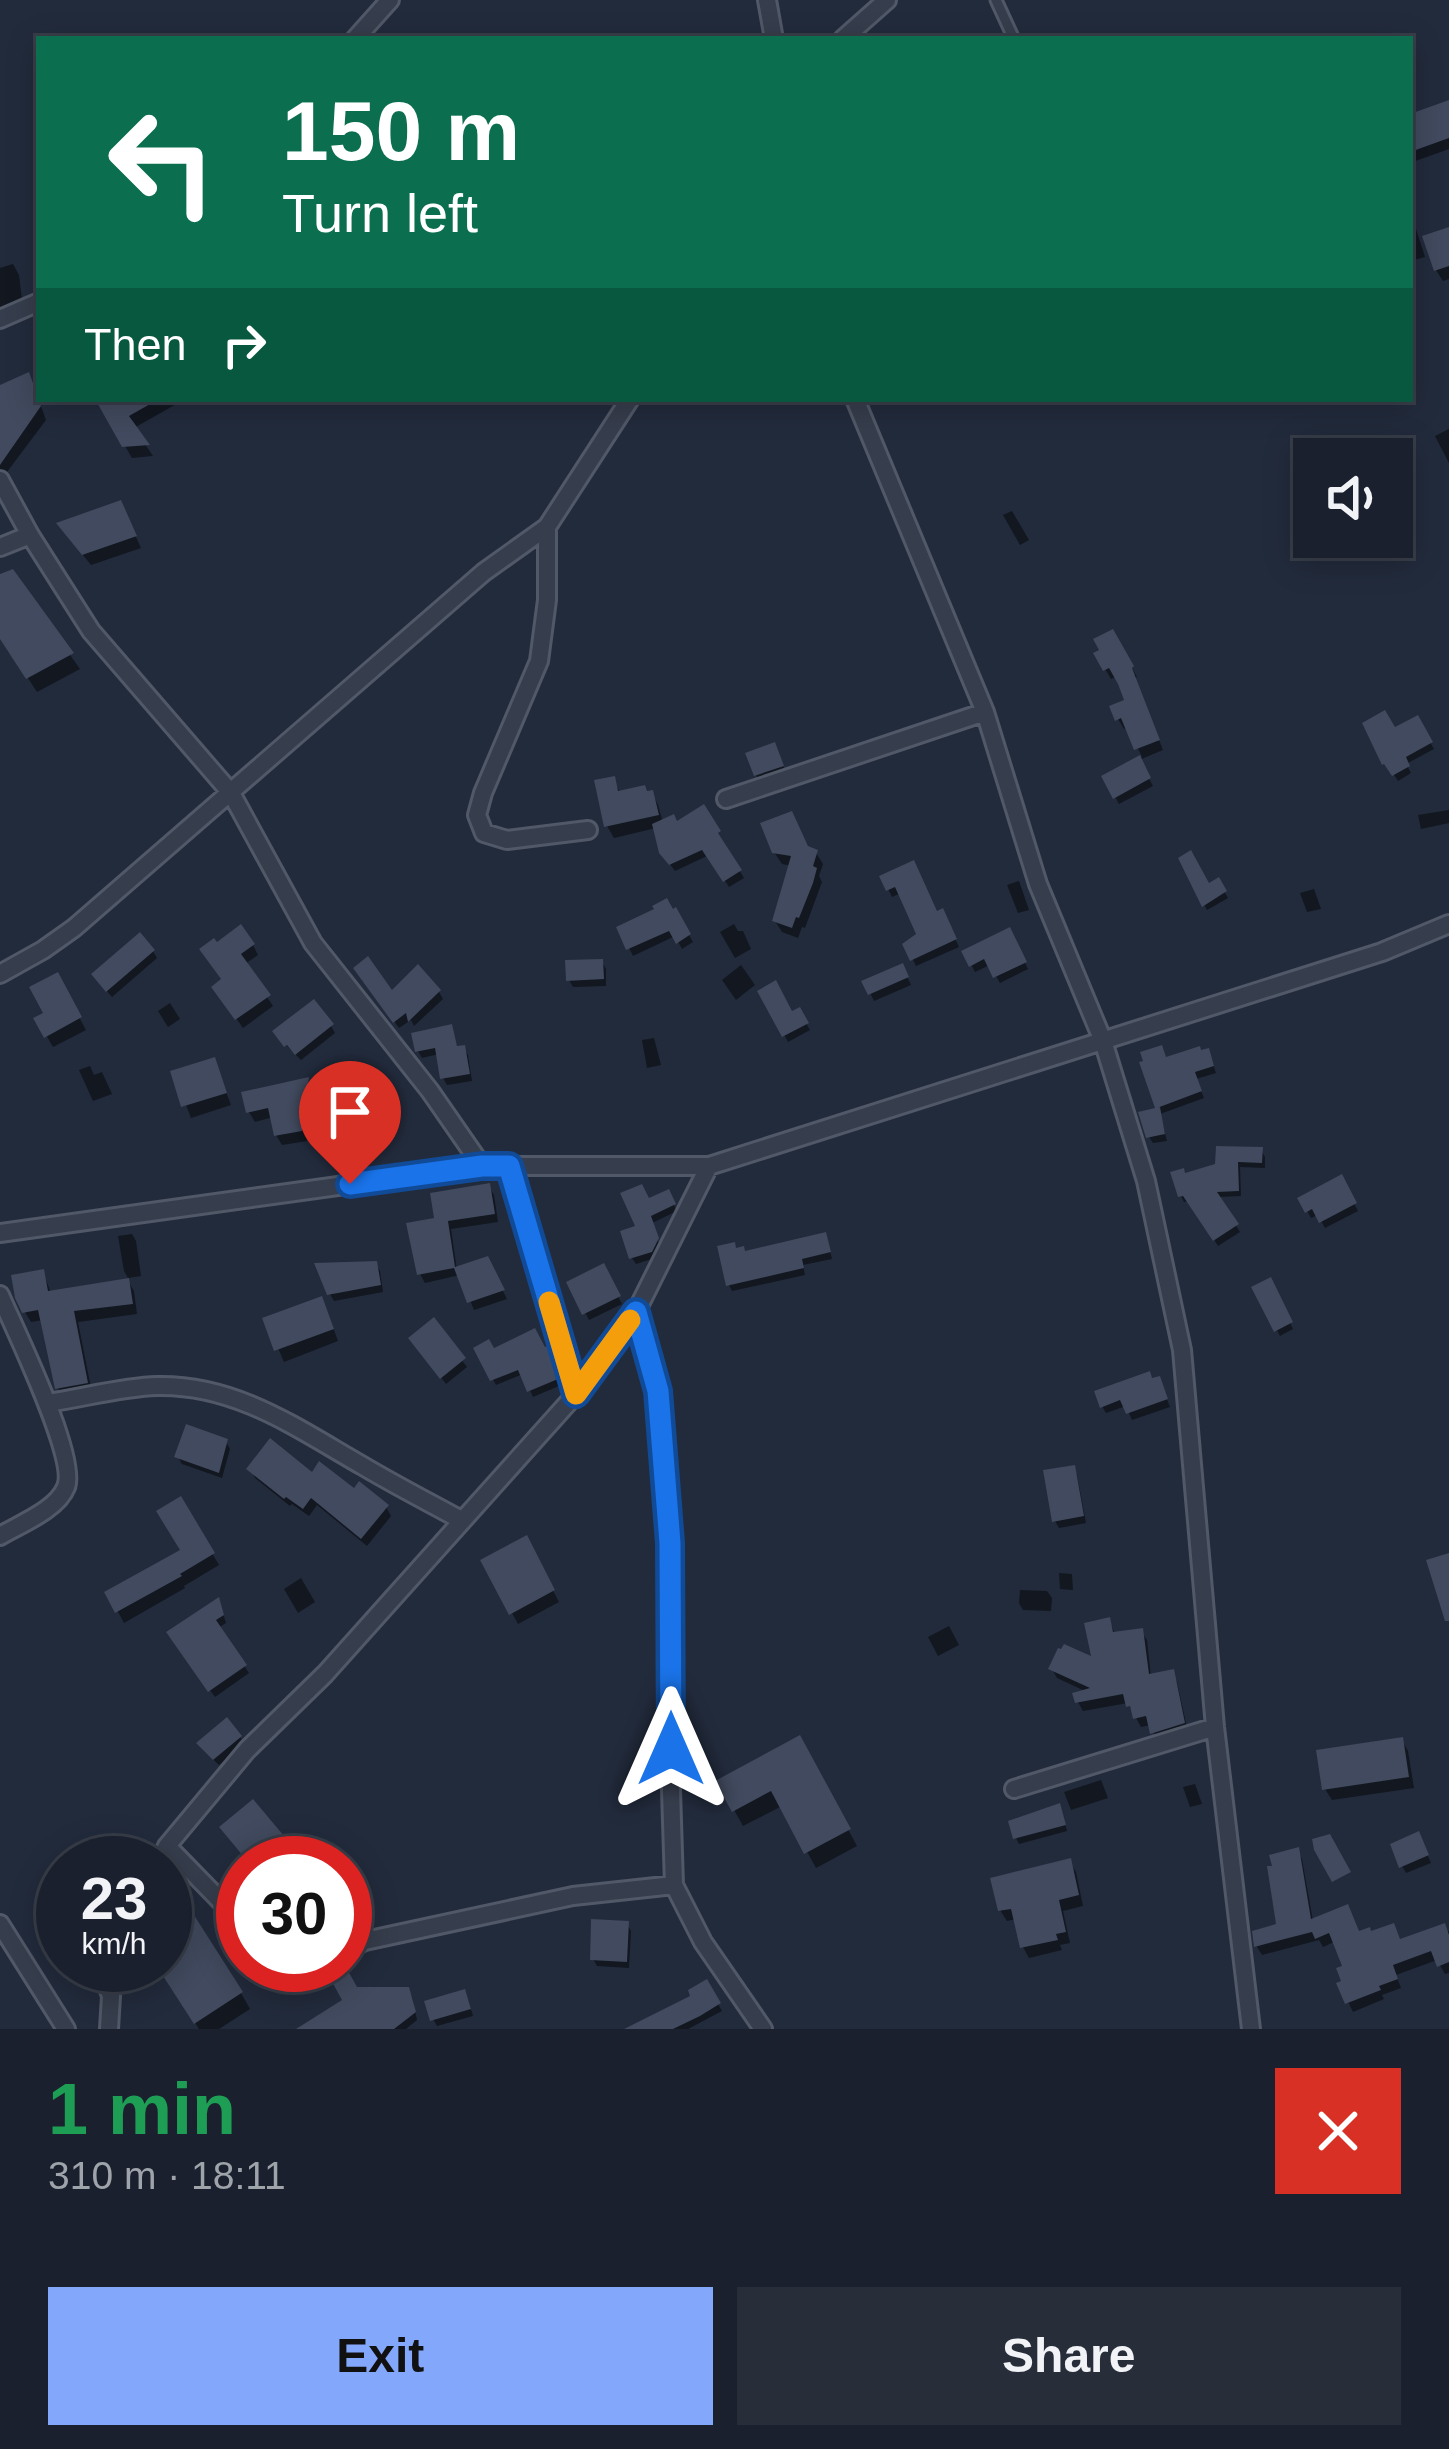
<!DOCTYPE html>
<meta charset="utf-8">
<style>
:root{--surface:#1a202d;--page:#272d39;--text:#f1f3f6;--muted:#9fa3aa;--line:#383e49;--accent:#83a8fb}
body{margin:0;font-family:Arial,sans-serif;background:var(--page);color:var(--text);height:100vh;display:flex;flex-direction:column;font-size:45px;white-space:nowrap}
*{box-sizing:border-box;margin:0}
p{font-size:39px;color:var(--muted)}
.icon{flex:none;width:66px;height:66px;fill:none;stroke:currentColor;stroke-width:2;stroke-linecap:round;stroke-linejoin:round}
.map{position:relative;height:2029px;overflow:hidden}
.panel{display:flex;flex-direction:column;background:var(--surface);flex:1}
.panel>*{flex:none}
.hud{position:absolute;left:36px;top:36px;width:1377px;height:366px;border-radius:0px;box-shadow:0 6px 30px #0003,0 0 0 3px var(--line);background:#0b6e4f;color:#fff;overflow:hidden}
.controls{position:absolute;left:1293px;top:438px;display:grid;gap:24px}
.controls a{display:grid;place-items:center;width:120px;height:120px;border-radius:0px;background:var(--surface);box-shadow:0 6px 30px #0003,0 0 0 3px var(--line);font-size:60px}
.speed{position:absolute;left:36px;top:1836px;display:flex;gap:24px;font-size:60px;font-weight:700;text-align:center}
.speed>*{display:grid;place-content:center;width:156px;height:156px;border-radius:50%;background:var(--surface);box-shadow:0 6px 30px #0003,0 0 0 3px var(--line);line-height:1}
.speed small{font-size:30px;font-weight:400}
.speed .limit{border:18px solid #d22;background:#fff;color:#111}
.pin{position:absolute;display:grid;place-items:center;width:102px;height:102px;color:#fff;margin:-123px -51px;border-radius:50% 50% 50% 0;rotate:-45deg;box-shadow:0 0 12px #0007}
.pin .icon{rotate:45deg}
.me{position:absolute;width:132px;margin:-66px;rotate:0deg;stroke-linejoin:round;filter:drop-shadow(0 0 9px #0008)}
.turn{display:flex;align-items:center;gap:42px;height:252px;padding:0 48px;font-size:54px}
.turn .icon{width:156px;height:156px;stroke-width:2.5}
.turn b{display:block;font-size:84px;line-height:102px}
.then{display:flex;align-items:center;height:114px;padding:0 48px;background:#0003;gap:24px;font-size:45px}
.round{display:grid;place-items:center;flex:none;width:126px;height:126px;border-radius:0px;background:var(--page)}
.summary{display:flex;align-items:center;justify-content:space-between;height:204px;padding:0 48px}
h1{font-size:72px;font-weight:700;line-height:90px;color:#1e9e55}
.action{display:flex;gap:24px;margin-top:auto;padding:24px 48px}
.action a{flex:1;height:138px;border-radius:0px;background:var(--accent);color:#111;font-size:48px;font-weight:700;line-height:138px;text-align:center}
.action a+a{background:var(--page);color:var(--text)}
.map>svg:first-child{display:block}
.shadow{fill:#0007}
.building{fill:#414a5e}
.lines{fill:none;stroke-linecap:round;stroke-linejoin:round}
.service-casing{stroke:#515867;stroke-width:15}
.minor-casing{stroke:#515867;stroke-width:22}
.service{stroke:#363d4c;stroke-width:9}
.minor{stroke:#363d4c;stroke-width:16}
.route-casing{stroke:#114b97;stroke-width:30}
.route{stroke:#1a73e8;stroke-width:21}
.slow{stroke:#f59e0b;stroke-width:21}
</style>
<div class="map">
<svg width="1449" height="2029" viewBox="0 0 1449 2029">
<rect width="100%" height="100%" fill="#222b3c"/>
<path class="shadow" d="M 1449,103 L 1449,149 L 1410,163 L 1410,117 Z
M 1410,210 L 1425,257 L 1410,261 Z
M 1449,231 L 1449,279 L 1443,281 L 1436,270 Z
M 13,264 L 19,275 L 23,308 L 0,315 L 0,268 Z
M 34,387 L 46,420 L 4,476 L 0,469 L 0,388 Z
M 98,399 L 179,399 L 180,402 L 134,428 L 153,456 L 132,458 Z
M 1449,429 L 1449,463 L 1435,436 Z
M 1012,511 L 1029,540 L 1020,545 L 1003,515 Z
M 1392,514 L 1397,520 L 1403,539 L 1394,544 L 1390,537 L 1392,537 Z
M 126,515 L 141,548 L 91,565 L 67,535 Z
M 12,573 L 80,669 L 37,692 L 0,635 L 0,578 Z
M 1112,633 L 1137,677 L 1135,678 L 1163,750 L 1139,760 L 1153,786 L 1119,804 L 1105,778 L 1142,757 L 1128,727 L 1124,729 L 1118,719 L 1128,702 L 1117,676 L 1111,679 L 1097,655 Z
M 1417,719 L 1434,749 L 1406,764 L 1411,773 L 1398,781 L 1390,768 L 1394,731 Z
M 778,752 L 786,773 L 760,782 L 756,775 Z
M 613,779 L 620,793 L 652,793 L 658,805 L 663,823 L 676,825 L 703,808 L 744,878 L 729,887 L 709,855 L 675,871 L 667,860 L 656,828 L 614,838 L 607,826 L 598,782 Z
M 1449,810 L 1449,823 L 1421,829 L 1418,815 Z
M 808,850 L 816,853 L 823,864 L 819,876 L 822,882 L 805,928 L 802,927 L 798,938 L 782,932 L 775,921 L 792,866 L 782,864 L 774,852 Z
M 883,878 L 946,919 L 959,947 L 916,966 L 906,945 L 920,935 L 901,893 L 892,897 Z
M 1019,881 L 1029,910 L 1018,913 L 1007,885 Z
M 1218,881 L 1228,898 L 1207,910 L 1198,894 Z
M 1314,889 L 1321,909 L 1307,912 L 1300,893 Z
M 675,911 L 693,942 L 682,949 L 675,936 L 633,956 L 620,929 Z
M 734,924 L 738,931 L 743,931 L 751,949 L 735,958 L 720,932 Z
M 1009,931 L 1028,969 L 1000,983 L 990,965 L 975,972 L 965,952 Z
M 253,945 L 258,955 L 245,964 L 273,1006 L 243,1028 L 221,997 L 224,981 L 208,960 Z
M 153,951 L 157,958 L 112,997 L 99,982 Z
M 602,962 L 606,969 L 606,986 L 573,987 L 569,980 Z
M 741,965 L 755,985 L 736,1000 L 722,980 Z
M 902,966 L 911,985 L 874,1001 L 865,982 Z
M 361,975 L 391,994 L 439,992 L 443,999 L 414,1026 L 411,1020 L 399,1028 Z
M 57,976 L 86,1030 L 53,1047 L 37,1019 L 47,1014 Z
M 761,992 L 791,1015 L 799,1011 L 810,1030 L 788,1042 Z
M 170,1003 L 180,1019 L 168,1027 L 158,1011 Z
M 331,1026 L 335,1033 L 301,1060 L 280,1039 Z
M 450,1027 L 458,1049 L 464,1048 L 468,1055 L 472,1081 L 447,1085 L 443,1078 L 439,1054 L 422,1058 L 418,1051 Z
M 654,1038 L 661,1065 L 647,1068 L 642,1040 Z
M 1211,1058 L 1216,1073 L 1196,1079 L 1204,1098 L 1160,1114 L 1167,1141 L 1153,1143 L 1149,1137 L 1159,1111 L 1143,1064 Z
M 214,1060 L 231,1105 L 191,1118 L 174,1073 Z
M 90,1066 L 94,1075 L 102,1072 L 112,1094 L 93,1101 L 79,1070 Z
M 307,1080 L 313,1090 L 307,1141 L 282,1145 L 276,1135 L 273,1117 L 255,1122 L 249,1112 Z
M 1261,1150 L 1265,1157 L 1265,1168 L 1240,1167 L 1241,1196 L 1218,1197 L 1240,1232 L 1218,1246 L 1190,1201 L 1184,1202 L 1181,1196 L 1185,1176 Z
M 1341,1178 L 1358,1211 L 1325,1228 L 1318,1215 L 1311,1218 L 1301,1199 Z
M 489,1187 L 494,1195 L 498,1222 L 451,1229 L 457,1270 L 487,1260 L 507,1299 L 474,1310 L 460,1275 L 425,1283 L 420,1274 L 438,1220 Z
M 667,1192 L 677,1211 L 652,1223 L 660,1247 L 655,1258 L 636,1264 L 632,1258 L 648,1201 Z
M 132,1234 L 136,1241 L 141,1276 L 128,1278 L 124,1271 L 118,1236 Z
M 828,1242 L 832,1259 L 803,1265 L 805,1275 L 732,1291 L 729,1285 L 736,1251 L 745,1254 Z
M 376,1264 L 380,1271 L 383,1292 L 334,1301 L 330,1294 Z
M 603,1267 L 622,1304 L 589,1320 L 570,1283 Z
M 43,1272 L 51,1293 L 128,1281 L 134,1291 L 137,1314 L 78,1322 L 92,1393 L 64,1398 L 58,1388 L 43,1320 L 31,1322 L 25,1312 Z
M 1270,1281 L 1293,1329 L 1280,1336 L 1255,1288 Z
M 327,1311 L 338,1341 L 284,1362 L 266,1320 Z
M 433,1322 L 467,1367 L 446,1384 L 416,1345 Z
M 477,1349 L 551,1361 L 559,1386 L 533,1397 L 523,1374 L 496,1385 Z
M 1152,1382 L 1162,1386 L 1170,1407 L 1132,1420 L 1126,1406 L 1106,1413 L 1102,1406 Z
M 226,1442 L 230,1449 L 222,1478 L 182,1464 L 178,1457 Z
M 1073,1468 L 1077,1475 L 1086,1523 L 1059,1528 L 1055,1521 Z
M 250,1469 L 312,1476 L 386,1507 L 391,1516 L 367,1546 L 317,1505 L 309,1516 L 292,1504 L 290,1506 L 255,1478 Z
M 180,1500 L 219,1565 L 184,1586 L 185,1588 L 124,1623 L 108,1593 L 183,1551 Z
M 526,1539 L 559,1602 L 518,1624 L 484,1561 Z
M 1059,1573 L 1072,1574 L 1073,1590 L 1060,1589 Z
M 301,1578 L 315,1602 L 298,1613 L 284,1589 Z
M 1020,1590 L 1047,1591 L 1052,1598 L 1051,1611 L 1023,1610 L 1019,1603 Z
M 221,1607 L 226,1623 L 218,1628 L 249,1673 L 215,1697 L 174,1640 Z
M 1109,1620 L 1115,1634 L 1141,1631 L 1147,1640 L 1151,1677 L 1172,1673 L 1177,1682 L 1188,1732 L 1157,1741 L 1151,1725 L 1141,1727 L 1128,1703 L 1083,1711 L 1078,1702 L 1087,1692 L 1057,1678 L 1052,1669 L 1095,1661 Z
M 949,1626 L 959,1645 L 938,1656 L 928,1637 Z
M 240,1737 L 244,1744 L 219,1765 L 203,1750 Z
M 799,1739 L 857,1846 L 816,1868 L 782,1806 L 743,1826 L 719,1783 Z
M 1402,1740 L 1408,1751 L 1414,1788 L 1332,1800 L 1325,1789 Z
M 1101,1780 L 1108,1798 L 1071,1810 L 1064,1792 Z
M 1195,1784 L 1202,1804 L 1190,1807 L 1183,1787 Z
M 1062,1812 L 1067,1831 L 1019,1844 L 1016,1838 Z
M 1422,1842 L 1431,1863 L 1406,1873 L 1402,1866 Z
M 1297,1850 L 1302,1859 L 1313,1921 L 1400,1942 L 1449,1931 L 1449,1973 L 1445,1974 L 1437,1960 L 1396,1975 L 1401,1988 L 1382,1995 L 1384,1999 L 1353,2012 L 1340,1985 L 1346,1967 L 1336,1941 L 1323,1947 L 1319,1940 L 1262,1955 L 1257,1947 L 1255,1933 L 1280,1926 Z
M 344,1861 L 365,1891 L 346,1905 L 345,1863 L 342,1863 Z
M 1070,1862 L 1076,1872 L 1083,1906 L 1063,1911 L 1070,1943 L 1060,1945 L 1062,1950 L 1029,1958 L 1023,1947 L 1016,1919 L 1007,1921 L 1000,1910 Z
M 243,1869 L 243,1906 L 225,1884 Z
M 627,1924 L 631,1931 L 629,1968 L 597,1966 L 593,1959 Z
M 165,1934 L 241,1993 L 250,2009 L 219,2029 L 199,2029 L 158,1965 L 165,1965 Z
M 706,1983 L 722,2011 L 688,2029 L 625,2029 L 694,1998 Z
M 355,1990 L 412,1997 L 417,2020 L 406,2029 L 318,2029 Z
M 468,1999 L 473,2016 L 437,2026 L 433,2019 Z"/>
<path class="building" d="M 1449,100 L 1449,138 L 1410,152 L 1410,114 Z
M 1449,227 L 1449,266 L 1434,271 L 1422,236 Z
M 29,372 L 41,406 L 0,465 L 0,385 Z
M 95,399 L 159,399 L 129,416 L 150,445 L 122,447 Z
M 121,500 L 137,536 L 82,555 L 56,523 Z
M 13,569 L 74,653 L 26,679 L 0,639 L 0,574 Z
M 1113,629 L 1134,666 L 1132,668 L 1160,740 L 1134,750 L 1121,718 L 1115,721 L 1109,706 L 1124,700 L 1118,684 L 1109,668 L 1103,671 L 1093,653 L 1099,650 L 1093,639 Z
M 1385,710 L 1395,727 L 1418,715 L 1433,742 L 1406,757 L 1410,766 L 1392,776 L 1384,764 L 1382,765 L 1362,723 Z
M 775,742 L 784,766 L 754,776 L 745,753 Z
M 1140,755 L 1151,778 L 1113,799 L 1101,776 Z
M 615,776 L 618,791 L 645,785 L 647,791 L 653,790 L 659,815 L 604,827 L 594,780 Z
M 704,804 L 721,831 L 718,833 L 742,870 L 723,882 L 702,850 L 669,865 L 659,853 L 652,824 L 674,814 L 677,821 Z
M 792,811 L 808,846 L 818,850 L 813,866 L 817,868 L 813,883 L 799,918 L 796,917 L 792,928 L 772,921 L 791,856 L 772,853 L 760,823 Z
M 1191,850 L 1209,883 L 1219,877 L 1227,891 L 1202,907 L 1178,858 Z
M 914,860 L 937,911 L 943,908 L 957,939 L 910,961 L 902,944 L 916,934 L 895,887 L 886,891 L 879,876 Z
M 667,898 L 673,909 L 676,907 L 691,934 L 676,944 L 669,931 L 626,950 L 616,927 L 654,909 L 652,906 Z
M 241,924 L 255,944 L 241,954 L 271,995 L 235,1020 L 211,987 L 221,979 L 199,949 L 214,938 L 217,942 Z
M 1010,927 L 1027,962 L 993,978 L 984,959 L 969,967 L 961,951 Z
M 140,932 L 155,950 L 106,992 L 91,974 Z
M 368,956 L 392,990 L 418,964 L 441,990 L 408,1022 L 406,1013 L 393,1023 L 353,968 Z
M 603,959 L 604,979 L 566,981 L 565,960 Z
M 903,963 L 909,977 L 868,995 L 861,981 Z
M 58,972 L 82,1017 L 44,1038 L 33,1018 L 43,1013 L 29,987 Z
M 776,980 L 792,1011 L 800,1007 L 809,1023 L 782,1037 L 757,991 Z
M 314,999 L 334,1024 L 295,1055 L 287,1045 L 284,1047 L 272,1031 Z
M 452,1024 L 457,1046 L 465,1045 L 470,1074 L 440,1079 L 435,1048 L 415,1052 L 411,1033 Z
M 1162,1045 L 1166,1057 L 1200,1046 L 1201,1050 L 1209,1048 L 1214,1066 L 1195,1072 L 1202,1091 L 1157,1108 L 1160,1107 L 1165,1134 L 1146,1138 L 1138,1112 L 1155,1108 L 1139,1062 L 1143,1061 L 1140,1052 Z
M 215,1057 L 227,1093 L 181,1107 L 170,1071 Z
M 309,1077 L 302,1131 L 274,1136 L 268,1108 L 246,1113 L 241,1092 Z
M 1216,1146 L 1263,1147 L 1262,1163 L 1238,1162 L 1239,1191 L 1217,1192 L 1239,1224 L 1213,1241 L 1183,1196 L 1178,1197 L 1170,1172 L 1184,1168 L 1185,1173 L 1215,1164 Z
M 1342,1174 L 1357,1203 L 1319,1223 L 1312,1209 L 1305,1213 L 1297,1198 Z
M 490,1183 L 495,1214 L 448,1221 L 455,1267 L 488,1256 L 505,1290 L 467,1303 L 454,1268 L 417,1275 L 406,1223 L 434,1218 L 430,1193 Z
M 642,1184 L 649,1198 L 669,1189 L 676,1204 L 651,1216 L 659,1238 L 652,1252 L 629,1259 L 620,1231 L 635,1226 L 620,1193 Z
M 826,1232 L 831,1252 L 802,1259 L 804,1268 L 726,1286 L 717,1246 L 735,1242 L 736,1248 L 744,1246 L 745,1251 Z
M 377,1261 L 381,1285 L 327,1295 L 314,1263 Z
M 604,1263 L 621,1296 L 582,1315 L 566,1282 Z
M 44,1269 L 48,1291 L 129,1278 L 133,1304 L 74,1311 L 88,1383 L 55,1389 L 38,1310 L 22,1313 L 15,1298 L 11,1275 Z
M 1271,1277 L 1293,1322 L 1274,1332 L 1251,1287 Z
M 322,1296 L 334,1329 L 274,1351 L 262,1318 Z
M 434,1317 L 466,1358 L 440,1379 L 408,1338 Z
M 535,1328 L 545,1347 L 548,1346 L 558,1379 L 527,1392 L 518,1370 L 490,1381 L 473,1348 L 489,1339 L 494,1348 Z
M 1150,1371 L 1152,1378 L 1160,1376 L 1168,1399 L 1126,1414 L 1120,1400 L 1100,1408 L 1094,1391 Z
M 186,1424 L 228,1439 L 219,1473 L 174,1457 Z
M 270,1438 L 312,1472 L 319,1461 L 354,1488 L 359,1481 L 389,1505 L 361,1539 L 311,1498 L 303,1509 L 286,1497 L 284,1499 L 246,1469 Z
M 1075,1465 L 1084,1516 L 1052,1522 L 1043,1470 Z
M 181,1496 L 215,1553 L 180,1574 L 182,1576 L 115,1613 L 104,1592 L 180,1550 L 156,1511 Z
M 527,1535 L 555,1590 L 509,1615 L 480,1560 Z
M 1449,1553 L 1449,1621 L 1445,1621 L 1426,1560 Z
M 219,1597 L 224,1615 L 216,1620 L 247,1665 L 208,1692 L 166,1632 Z
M 1110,1617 L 1113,1632 L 1143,1628 L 1149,1674 L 1174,1669 L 1185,1723 L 1150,1734 L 1146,1716 L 1133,1719 L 1130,1706 L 1126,1707 L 1123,1694 L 1075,1703 L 1072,1693 L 1090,1688 L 1048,1669 L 1058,1648 L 1061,1649 L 1064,1644 L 1091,1656 L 1084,1623 Z
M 227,1717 L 242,1736 L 213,1760 L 196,1743 Z
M 800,1735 L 851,1829 L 804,1854 L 771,1791 L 732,1812 L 715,1781 Z
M 1403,1737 L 1409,1777 L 1322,1790 L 1316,1750 Z
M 253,1799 L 284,1836 L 309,1863 L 249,1863 L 219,1827 Z
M 1060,1803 L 1066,1825 L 1013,1839 L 1008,1821 Z
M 1419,1831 L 1429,1855 L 1399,1868 L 1390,1844 Z
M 1330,1834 L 1351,1872 L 1332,1882 L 1314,1850 L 1312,1839 Z
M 1299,1847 L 1311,1919 L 1348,1904 L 1359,1931 L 1370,1927 L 1371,1931 L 1394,1923 L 1400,1939 L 1445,1923 L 1449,1935 L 1449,1962 L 1437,1967 L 1431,1951 L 1393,1965 L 1398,1979 L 1379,1986 L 1381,1990 L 1345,2004 L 1336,1983 L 1341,1981 L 1336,1968 L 1342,1966 L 1329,1933 L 1315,1939 L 1312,1932 L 1254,1947 L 1252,1931 L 1276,1924 L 1267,1866 L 1272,1866 L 1269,1855 Z
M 1071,1858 L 1079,1895 L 1059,1900 L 1066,1932 L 1056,1934 L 1058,1940 L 1020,1948 L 1011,1909 L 998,1911 L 990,1878 Z
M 192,1912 L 243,1992 L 194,2024 L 156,1965 L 165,1965 L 165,1930 Z
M 591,1919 L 629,1921 L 627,1962 L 590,1960 Z
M 347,1969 L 357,1987 L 409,1987 L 416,2012 L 394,2029 L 296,2029 L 342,2000 L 330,1978 Z
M 707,1979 L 721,2003 L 700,2016 L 673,2029 L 624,2029 L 690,1996 L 688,1990 Z
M 465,1989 L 471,2009 L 430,2021 L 424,2001 Z"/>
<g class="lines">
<defs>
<path id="service" d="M 996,0 L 1014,39"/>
<path id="minor" d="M 767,0 L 774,39
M 355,39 L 390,0
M 843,39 L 887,0
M 0,319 L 39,302
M 855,399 L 985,712 L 1038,884 L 1103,1041 L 1146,1181 L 1182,1350 L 1215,1727 L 1251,2029
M 0,480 L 30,535 L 91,631 L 231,793 L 313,943 L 430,1091 L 482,1166
M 547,527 L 547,600 L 539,661 L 483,793 L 477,815 L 484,833 L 507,840 L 588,830
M 0,547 L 30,535
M 726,799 L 985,712
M 0,974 L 43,950 L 74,928 L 484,572 L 547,527 L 630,399
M 509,1166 L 576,1394
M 0,1233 L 482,1166 L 709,1166 L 1382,952 L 1449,924
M 0,1295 C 14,1328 78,1458 66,1487 C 57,1510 20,1524 0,1536
M 636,1312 L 658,1391 L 670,1543 L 671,1790 L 674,1885 L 703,1942 L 763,2029
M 47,1403 C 83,1398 121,1387 157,1386 C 236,1384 298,1429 363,1466 C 395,1485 428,1502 461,1520
M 1014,1789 L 1215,1727
M 167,1846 L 243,1924
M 159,1863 L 167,1846 L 247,1750 L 325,1674 L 576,1394 L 636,1312 L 709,1166
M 0,1924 L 66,2029
M 345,1950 L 365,1941 L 573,1896 L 674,1885
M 100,1965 L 111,1996 L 109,2029
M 291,1965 L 312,1965"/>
</defs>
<use href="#service" class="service-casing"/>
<use href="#minor" class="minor-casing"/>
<use href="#service" class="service"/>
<use href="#minor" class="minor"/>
</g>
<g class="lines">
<defs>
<path id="route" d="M 350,1184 L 482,1166 L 509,1166 L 576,1394 L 636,1312 L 658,1391 L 670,1543 L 671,1749"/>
</defs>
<use href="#route" class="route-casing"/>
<use href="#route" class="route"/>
<path class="slow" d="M 549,1302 L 576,1394 L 630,1320"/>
</g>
</svg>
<div class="controls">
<a><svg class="icon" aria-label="sound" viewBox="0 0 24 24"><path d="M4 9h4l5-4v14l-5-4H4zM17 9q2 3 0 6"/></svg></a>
</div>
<div class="speed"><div>23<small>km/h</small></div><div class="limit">30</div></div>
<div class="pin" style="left:350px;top:1184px;background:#d93025"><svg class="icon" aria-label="arrive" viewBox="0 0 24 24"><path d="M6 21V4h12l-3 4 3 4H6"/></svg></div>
<svg class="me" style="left:671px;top:1749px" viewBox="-20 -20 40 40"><path d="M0-17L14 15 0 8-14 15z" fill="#1a73e8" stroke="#fff" stroke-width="4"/></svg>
<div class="hud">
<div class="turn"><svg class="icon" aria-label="left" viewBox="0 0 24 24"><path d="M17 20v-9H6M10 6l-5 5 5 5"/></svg><div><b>150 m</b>Turn left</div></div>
<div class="then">Then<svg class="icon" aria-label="right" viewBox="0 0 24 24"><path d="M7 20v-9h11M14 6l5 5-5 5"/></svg></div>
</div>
</div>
<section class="panel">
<div class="summary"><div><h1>1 min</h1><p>310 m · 18:11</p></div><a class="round" style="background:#d93025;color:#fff"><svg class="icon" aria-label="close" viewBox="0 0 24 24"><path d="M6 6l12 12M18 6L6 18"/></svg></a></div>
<div class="action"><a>Exit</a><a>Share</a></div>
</section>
